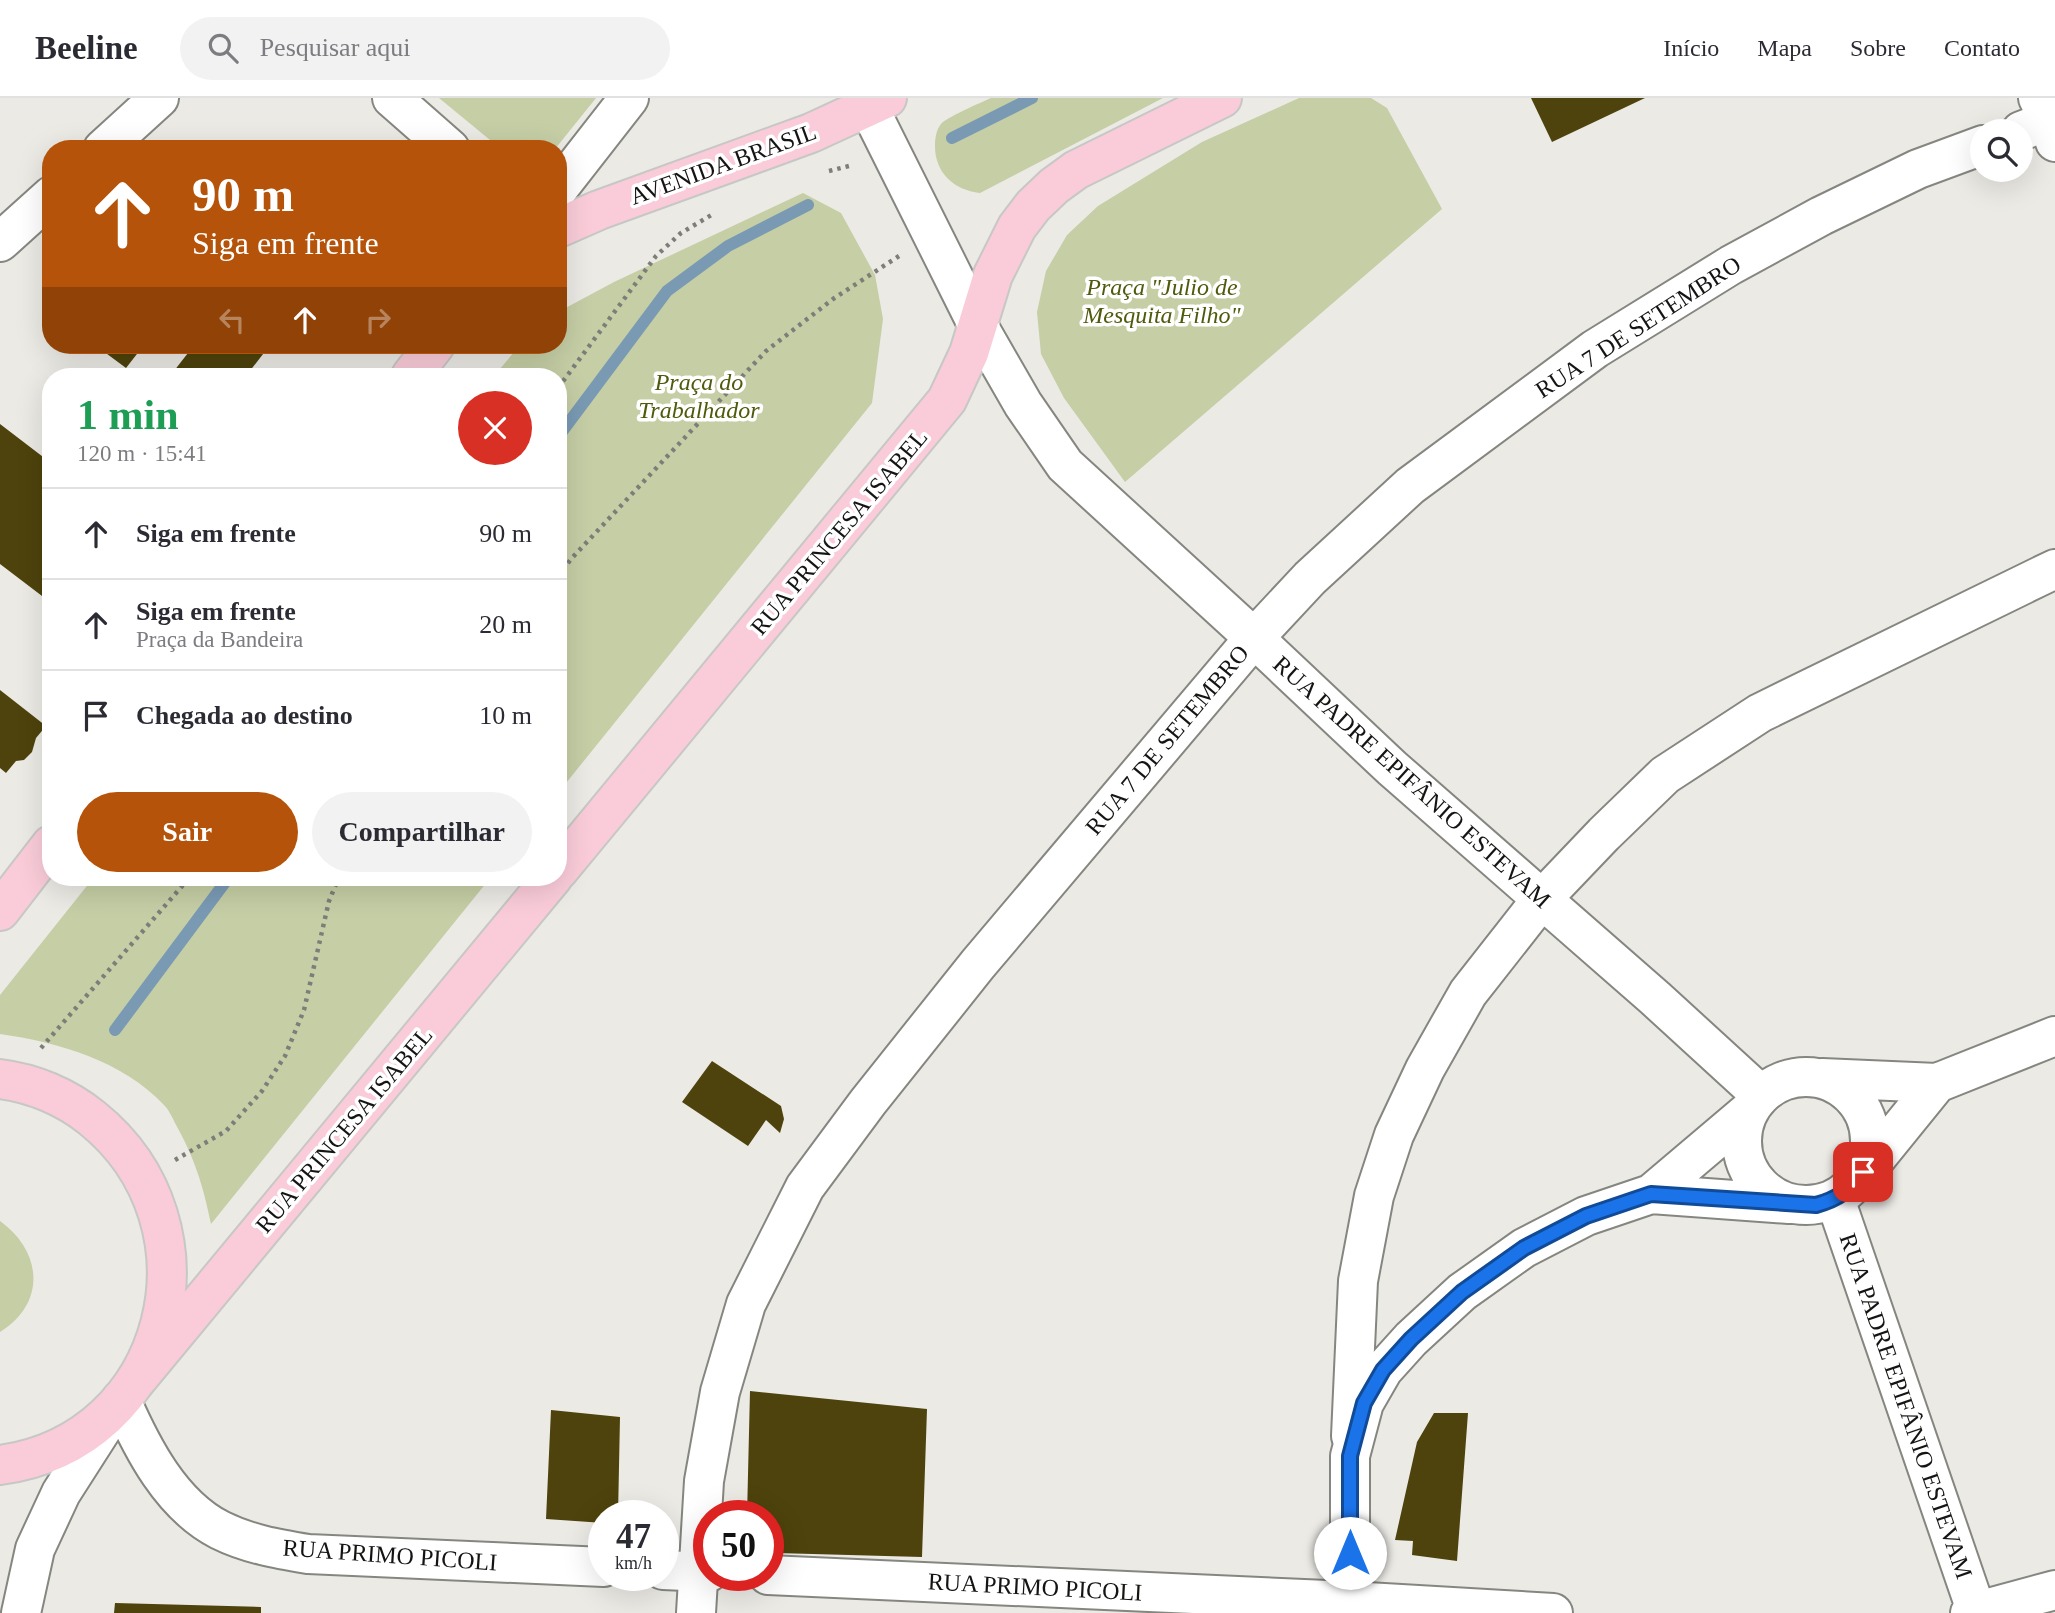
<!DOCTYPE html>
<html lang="pt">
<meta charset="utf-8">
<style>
:root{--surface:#fff;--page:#f2f2f3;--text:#2b2b33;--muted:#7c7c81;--line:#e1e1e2;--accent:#b45309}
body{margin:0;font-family:Georgia,serif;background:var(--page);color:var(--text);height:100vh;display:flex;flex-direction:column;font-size:26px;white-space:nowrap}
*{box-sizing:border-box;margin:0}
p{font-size:23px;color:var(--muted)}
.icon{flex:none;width:38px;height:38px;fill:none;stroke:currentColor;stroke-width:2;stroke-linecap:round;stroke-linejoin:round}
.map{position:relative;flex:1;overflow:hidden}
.details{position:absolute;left:42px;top:270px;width:525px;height:518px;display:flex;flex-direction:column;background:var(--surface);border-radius:28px;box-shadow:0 7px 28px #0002}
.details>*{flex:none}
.hud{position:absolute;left:42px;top:42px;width:525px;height:214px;border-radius:28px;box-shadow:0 7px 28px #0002;background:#b45309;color:#fff;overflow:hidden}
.tools{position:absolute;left:1970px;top:21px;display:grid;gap:14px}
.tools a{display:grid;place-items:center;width:63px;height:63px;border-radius:50%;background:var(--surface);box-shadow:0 7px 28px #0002;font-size:35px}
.speed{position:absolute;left:588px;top:1402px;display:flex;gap:14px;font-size:35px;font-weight:700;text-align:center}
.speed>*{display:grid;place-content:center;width:91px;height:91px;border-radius:50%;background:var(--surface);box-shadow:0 7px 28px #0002;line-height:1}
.speed small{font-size:18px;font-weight:400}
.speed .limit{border:10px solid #d22;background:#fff;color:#111}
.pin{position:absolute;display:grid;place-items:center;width:60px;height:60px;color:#fff;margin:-30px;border-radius:14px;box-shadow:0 4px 10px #0006}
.me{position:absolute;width:77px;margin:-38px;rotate:0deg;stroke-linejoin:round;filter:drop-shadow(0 0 5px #0008)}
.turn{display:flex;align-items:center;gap:24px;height:147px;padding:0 35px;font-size:32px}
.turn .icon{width:91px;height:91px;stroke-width:2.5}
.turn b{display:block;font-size:49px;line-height:60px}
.lanes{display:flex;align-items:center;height:66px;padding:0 35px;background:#0003;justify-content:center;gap:35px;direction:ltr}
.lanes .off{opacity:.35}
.round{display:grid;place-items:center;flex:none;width:74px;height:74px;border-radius:37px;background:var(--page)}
.head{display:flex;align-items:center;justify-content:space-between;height:119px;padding:0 35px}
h1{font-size:42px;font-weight:700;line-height:52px;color:#1e9e55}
.button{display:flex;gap:14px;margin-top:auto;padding:14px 35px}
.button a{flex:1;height:80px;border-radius:42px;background:var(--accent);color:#fff;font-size:28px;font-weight:700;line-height:80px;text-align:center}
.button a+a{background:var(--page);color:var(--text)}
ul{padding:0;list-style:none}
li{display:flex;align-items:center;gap:21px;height:91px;padding:0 35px;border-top:2px solid var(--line)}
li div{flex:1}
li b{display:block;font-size:26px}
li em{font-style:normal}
header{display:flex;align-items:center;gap:42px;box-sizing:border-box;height:98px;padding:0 35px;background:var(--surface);border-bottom:2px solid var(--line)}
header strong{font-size:33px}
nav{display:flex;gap:38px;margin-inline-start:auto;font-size:24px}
.search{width:490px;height:63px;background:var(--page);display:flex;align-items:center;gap:18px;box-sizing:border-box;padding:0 24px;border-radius:38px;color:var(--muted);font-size:26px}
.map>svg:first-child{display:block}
.green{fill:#c5cea5}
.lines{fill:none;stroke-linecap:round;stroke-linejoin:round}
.stream{stroke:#7a9ab4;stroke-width:12}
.building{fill:#4e430c}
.street-casing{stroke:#868681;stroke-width:42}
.secondary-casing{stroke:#868681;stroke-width:42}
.primary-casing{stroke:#c7c7c6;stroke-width:42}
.path{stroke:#7d7d79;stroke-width:4.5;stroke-dasharray:3.5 5;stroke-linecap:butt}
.street{stroke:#fff;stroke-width:38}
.secondary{stroke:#fff;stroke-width:38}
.primary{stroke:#faccd9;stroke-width:38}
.route-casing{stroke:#114b97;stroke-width:18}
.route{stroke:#1a73e8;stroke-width:12}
.labels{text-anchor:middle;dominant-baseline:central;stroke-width:7;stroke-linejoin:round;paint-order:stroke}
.street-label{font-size:24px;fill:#141412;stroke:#fff}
.park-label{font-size:24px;font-style:italic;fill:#505a0c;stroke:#fff}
</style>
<header>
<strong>Beeline</strong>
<div class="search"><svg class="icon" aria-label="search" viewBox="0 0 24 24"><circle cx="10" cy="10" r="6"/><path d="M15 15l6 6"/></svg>Pesquisar aqui</div>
<nav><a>Início</a><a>Mapa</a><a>Sobre</a><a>Contato</a></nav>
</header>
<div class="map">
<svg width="2055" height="1515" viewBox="0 0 2055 1515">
<rect width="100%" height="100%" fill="#ebeae5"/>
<path class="green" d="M 439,0 L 596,0 L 555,51 L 501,51 Z
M 991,0 L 1163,0 L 980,95 C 954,92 935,75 935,48 C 935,41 936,32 941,26 C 947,19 980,5 991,0 Z
M 1299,0 L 1371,0 L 1387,10 L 1442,111 L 1125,384 L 1064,300 L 1041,256 L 1037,214 L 1046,173 L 1067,137 L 1098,108 L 1202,44 Z
M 803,95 L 841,115 L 875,177 L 883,221 L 872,305 L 558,695 L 558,278 L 494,278 L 520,247 L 558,247 L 558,214 L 614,184 Z
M 94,779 L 491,779 L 211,1126 C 203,1087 195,1061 175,1025 C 172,1019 169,1012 164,1007 C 123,963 58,944 0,936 L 0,897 Z
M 0,1123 C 42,1153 47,1205 0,1234 Z"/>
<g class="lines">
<path class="stream" d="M 952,40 L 1032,0
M 558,339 L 667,193 L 728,148 L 808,107
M 115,932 L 229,779"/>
</g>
<path class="building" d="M 1531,0 L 1645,0 L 1552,44 Z
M 95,247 L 144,247 L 126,270 Z
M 176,247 L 270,247 L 246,278 L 170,278 L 188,255 Z
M 0,326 L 51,365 L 51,499 L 46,501 L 0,466 Z
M 0,592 L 46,628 L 36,640 L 32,654 L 24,662 L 16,663 L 6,675 L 0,670 Z
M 712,963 L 781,1008 L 784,1021 L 780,1035 L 766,1022 L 748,1048 L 682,1004 Z
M 750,1293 L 927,1311 L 922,1459 L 776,1455 L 768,1448 L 768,1418 L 747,1418 Z
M 551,1312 L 620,1319 L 618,1418 L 604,1418 L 604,1425 L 546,1421 Z
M 1434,1315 L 1468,1315 L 1457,1463 L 1412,1457 L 1413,1443 L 1395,1442 L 1417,1344 Z
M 115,1505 L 261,1509 L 261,1515 L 114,1515 Z"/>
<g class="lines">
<defs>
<path id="street" d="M 392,0 L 450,51
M 2021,33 L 2055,20
M 103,51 L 159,0
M 558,91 L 629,0
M 0,144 L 51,98
M 1761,997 L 1655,900 L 1392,670 L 1254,540 L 1310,480 L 1410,388 L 1595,251 L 1731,167 L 1821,118 L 1918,71 L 1983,47
M 1835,1101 L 1977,1515
M 121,1302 C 142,1350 171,1407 220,1432 C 248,1446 278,1451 308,1456 L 604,1469
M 1351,1338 L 1358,1183 L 1374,1098 L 1394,1037 L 1425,971 L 1468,895 L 1541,802 L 1604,736 L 1665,677 L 1760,615 L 2055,471
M 663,1472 L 709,1474
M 768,1477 L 1350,1503 L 1553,1515
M 21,1515 L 35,1451 L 61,1395 L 116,1309
M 1970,1515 L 2055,1492"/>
<path id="secondary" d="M 2038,0 L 2049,23 L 2055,44
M1742 1043a64 64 0 1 1 128 0a64 64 0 1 1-128 0Z
M 1822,980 L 1937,985 L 2055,938
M 1864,1075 L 1937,985
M 1651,1096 L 1789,1106
M 696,1515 L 704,1383 L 720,1294 L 746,1206 L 805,1089 L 868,1004 L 978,866 L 1254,540 L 1065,367 L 1023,306 L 977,226 L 864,0
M 1350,1515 L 1350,1358 L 1364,1305 L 1383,1272 L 1411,1241 L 1462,1194 L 1524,1150 L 1586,1118 L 1651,1096 L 1749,1013"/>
<path id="primary" d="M 558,130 L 599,112 L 811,35 L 887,0
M 411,278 L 435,247
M 558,773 L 947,302 L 969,255 L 993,177 L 1017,129 L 1033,108 L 1054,88 L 1076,72 L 1222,0
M 0,813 L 51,747
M 0,981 C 33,985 66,999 92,1020 C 225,1127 172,1344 0,1367
M 134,1285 L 553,779"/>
</defs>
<use href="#street" class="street-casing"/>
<use href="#secondary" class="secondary-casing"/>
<use href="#primary" class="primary-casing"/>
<path class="path" d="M 829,73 L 849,68
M 558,290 L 656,158 L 681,135 L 713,116
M 558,479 L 571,461 L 766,253 L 833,201 L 899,158
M 41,950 L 190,779
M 175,1062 L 226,1033 L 262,993 L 285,958 L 304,912 L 329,803 L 339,779"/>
<use href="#street" class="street"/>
<use href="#secondary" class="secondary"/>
<use href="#primary" class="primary"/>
</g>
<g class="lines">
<defs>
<path id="route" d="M 1350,1455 L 1350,1358 L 1364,1305 L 1383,1272 L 1411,1241 L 1462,1194 L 1524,1150 L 1586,1118 L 1651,1096 L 1816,1107 C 1838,1101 1850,1092 1863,1074"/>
</defs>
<use href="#route" class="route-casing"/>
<use href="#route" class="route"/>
</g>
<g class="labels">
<g class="street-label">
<text transform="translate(723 66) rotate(-20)">AVENIDA BRASIL</text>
<text transform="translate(1638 229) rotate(-33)">RUA 7 DE SETEMBRO</text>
<text transform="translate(839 434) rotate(-50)">RUA PRINCESA ISABEL</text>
<text transform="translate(1167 642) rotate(-50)">RUA 7 DE SETEMBRO</text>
<text transform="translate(1412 684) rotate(42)">RUA PADRE EPIFÂNIO ESTEVAM</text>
<text transform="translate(344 1032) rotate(-50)">RUA PRINCESA ISABEL</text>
<text transform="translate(1906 1308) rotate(71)">RUA PADRE EPIFÂNIO ESTEVAM</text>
<text transform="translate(390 1457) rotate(4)">RUA PRIMO PICOLI</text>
<text transform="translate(1035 1489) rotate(3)">RUA PRIMO PICOLI</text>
</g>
<g class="park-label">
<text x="1162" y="189">Praça "Julio de<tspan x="1162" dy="28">Mesquita Filho"</tspan></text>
<text x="699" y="284">Praça do<tspan x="699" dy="28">Trabalhador</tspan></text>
</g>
</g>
</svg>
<div class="tools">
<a><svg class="icon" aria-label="search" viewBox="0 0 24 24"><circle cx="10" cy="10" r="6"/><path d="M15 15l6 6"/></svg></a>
</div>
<div class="speed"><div>47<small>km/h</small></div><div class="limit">50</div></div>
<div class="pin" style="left:1863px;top:1074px;background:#d93025"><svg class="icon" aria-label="arrive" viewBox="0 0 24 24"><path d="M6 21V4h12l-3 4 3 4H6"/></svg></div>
<svg class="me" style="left:1350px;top:1455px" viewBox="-20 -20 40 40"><circle r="19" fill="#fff"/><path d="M0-13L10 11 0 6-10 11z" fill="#1a73e8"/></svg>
<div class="hud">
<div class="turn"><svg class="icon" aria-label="ahead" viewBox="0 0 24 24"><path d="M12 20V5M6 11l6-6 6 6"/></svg><div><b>90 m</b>Siga em frente</div></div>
<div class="lanes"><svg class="icon off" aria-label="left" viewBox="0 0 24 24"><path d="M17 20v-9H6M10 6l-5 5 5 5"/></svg><svg class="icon" aria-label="ahead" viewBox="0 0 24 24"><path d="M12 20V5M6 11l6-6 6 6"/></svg><svg class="icon off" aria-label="right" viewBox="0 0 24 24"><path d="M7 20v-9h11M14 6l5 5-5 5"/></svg></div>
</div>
<section class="details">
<div class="head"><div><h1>1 min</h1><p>120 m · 15:41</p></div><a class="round" style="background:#d93025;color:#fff"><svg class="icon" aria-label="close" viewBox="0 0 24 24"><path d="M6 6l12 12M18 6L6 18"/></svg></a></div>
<ul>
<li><svg class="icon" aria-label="ahead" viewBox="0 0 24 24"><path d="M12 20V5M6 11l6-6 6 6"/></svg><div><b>Siga em frente</b></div><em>90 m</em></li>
<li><svg class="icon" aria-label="ahead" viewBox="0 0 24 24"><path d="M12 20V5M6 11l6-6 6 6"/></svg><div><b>Siga em frente</b><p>Praça da Bandeira</p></div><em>20 m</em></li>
<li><svg class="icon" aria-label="arrive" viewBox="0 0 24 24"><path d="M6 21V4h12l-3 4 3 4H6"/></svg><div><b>Chegada ao destino</b></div><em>10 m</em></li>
</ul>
<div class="button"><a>Sair</a><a>Compartilhar</a></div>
</section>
</div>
